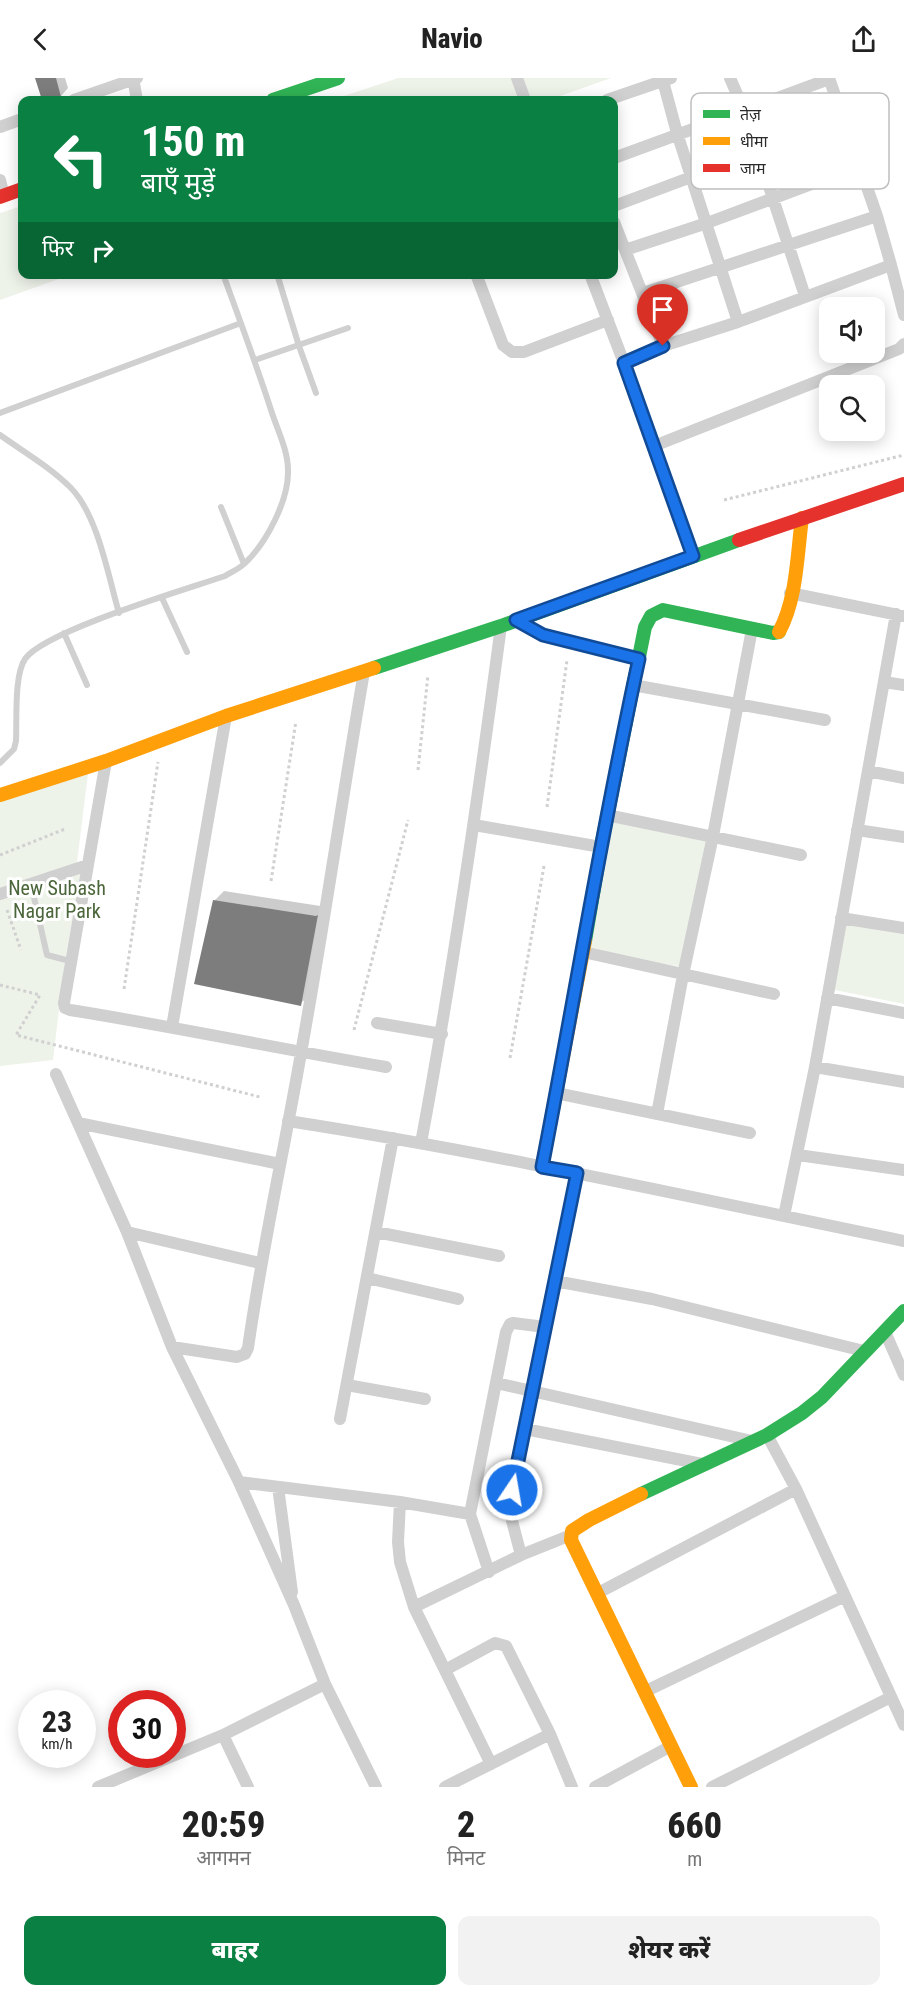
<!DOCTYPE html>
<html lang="hi">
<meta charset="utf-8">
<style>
:root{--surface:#fff;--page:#f2f2f2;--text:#222;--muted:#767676;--accent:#0b8043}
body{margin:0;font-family:"Roboto Condensed","Noto Sans Devanagari",sans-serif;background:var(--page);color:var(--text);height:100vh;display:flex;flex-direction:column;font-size:22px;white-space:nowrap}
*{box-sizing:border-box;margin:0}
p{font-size:20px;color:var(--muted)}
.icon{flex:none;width:33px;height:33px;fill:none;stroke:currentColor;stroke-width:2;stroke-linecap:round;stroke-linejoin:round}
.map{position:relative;height:1709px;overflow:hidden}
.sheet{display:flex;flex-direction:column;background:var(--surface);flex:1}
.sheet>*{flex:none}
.hud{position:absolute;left:18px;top:18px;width:600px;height:183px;border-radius:12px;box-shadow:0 3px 15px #0003;background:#0b8043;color:#fff;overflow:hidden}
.buttons{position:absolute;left:819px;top:219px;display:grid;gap:12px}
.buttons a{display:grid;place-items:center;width:66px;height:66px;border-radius:12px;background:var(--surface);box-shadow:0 3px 15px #0003;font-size:30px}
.speed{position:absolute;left:18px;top:1612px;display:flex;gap:12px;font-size:30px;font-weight:700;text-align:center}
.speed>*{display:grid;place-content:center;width:78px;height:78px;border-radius:50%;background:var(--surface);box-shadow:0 3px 15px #0003;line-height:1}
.speed small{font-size:15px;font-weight:400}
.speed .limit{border:9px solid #d22;background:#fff;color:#111}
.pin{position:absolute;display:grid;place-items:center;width:51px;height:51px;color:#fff;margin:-62px -26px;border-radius:50% 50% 50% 0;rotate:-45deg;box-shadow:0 0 6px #0007}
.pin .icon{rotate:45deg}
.me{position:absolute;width:66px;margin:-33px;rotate:12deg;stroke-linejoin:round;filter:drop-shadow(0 0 4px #0008)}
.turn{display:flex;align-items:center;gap:21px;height:126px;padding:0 24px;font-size:27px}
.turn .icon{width:78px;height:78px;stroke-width:2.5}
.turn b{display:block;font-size:42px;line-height:51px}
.then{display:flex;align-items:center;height:57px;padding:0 24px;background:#0003;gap:12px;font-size:22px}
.eta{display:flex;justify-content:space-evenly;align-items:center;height:102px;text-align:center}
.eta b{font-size:36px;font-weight:800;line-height:42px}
.button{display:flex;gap:12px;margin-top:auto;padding:12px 24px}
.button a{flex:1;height:69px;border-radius:12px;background:var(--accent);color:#fff;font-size:24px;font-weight:800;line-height:69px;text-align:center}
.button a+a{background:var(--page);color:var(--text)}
header{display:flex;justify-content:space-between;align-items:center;height:78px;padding:0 24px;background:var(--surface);font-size:27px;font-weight:800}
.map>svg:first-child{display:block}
.green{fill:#eef3ea}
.shadow{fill:#0003}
.building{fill:#7d7d7d}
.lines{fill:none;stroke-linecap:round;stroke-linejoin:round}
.path{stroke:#d0d0d0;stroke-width:3;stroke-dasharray:3 3;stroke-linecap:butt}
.lane{stroke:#d0d0d0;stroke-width:6}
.street{stroke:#d0d0d0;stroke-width:12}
.fast{stroke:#30b455;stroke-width:14}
.slow{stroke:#ff9f0a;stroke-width:14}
.jam{stroke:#e5322d;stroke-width:14}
.route-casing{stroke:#114b97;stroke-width:15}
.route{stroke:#1a73e8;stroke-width:10}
.labels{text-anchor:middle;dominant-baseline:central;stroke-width:6;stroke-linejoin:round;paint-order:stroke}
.park-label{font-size:20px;fill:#4b663a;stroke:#fff}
.key{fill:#fff;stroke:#bfbfbf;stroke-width:1.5}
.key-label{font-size:16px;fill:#2b2b2b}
</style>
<header><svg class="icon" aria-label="back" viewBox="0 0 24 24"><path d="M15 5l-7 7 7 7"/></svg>Navio<svg class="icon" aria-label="share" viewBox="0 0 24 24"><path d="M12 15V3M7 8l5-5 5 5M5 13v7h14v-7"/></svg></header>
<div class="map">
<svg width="904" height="1709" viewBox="0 0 904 1709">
<rect width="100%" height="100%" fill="#fff"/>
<path class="green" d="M 398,0 L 611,0 L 549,22 L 332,22 Z
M 22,128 L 22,196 L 70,197 L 0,222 L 0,135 Z
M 89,688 L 76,792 L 82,790 L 65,882 L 53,982 L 0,988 L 0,724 Z
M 610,739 L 711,758 L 684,889 L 584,874 Z
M 841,841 L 904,851 L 904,926 L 830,911 Z"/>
<path class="shadow" d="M 37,0 L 65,0 L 68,10 L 61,18 L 43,22 Z
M 224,813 L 327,829 L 311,916 L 300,926 L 214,823 Z"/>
<path class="building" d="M 35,0 L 56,0 L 61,19 L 42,22 Z
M 213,822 L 316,838 L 318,837 L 301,928 L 194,906 Z"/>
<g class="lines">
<path class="path" d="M 724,422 L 904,377
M 418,692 L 428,597
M 547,729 L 567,582
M 0,777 L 65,751
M 271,803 L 296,643
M 7,832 L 21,872
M 0,907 L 40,917 L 16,957 L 260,1019
M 124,911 L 158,684
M 354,952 L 408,742
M 510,980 L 544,788"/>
<path class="lane" d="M 277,196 L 299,268 L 316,315
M 255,282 L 348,250
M 0,335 L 241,245
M 0,357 C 24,374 50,389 71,410 C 98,438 108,497 119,535
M 221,429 L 244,486
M 162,520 L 187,574
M 64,555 L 87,607
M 0,685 L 14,671 L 16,663 C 17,642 14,597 25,581 C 44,553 187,511 225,498 C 231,494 239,491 244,486 C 266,466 289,422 288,392 C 288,373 278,353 272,335 C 257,288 240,243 223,196
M 31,806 L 47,877 L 70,883"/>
<path class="street" d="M 133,0 L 137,22
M 517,0 L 525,22
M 730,0 L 744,32 L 805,218
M 663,3 L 677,55 L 738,244
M 74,22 L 137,0
M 607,22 L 671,0
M 0,49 L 22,41
M 614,80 L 829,1
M 0,102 L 4,118
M 614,128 L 758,74 L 844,46
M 614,144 L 663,268
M 625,172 L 707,145 L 860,88
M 891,187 L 904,237
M 476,196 L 503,267 L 512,274 L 524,274 L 608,242
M 590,196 L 624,285 L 693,478
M 643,215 L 877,138
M 624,285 L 663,268 L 738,244 L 891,187 L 877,138 L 829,0
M 654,368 L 899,271 L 904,266
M 790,515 L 904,538
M 517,542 L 543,557 L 639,581
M 884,604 L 904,607
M 633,607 L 825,642
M 106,683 L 64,925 L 65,930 L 70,932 C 176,949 280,971 386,989
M 868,693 L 904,700
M 607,737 L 801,777
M 474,747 L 601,769
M 857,752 L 904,759
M 0,816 L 88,787
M 841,840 L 904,850
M 583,874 L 774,916
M 827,920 L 904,935
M 377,945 L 442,956
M 172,949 L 226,638
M 815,989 L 904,1004
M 56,996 L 127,1154 L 172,1269 L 239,1404 L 294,1527 L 325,1606 L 376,1709
M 556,1015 L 750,1055
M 657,1036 L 683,897 L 713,758 L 752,551
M 288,1043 C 495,1075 699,1121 904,1163
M 78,1045 L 280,1086
M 421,1065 C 453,894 478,721 501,548
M 798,1077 L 904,1092
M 784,1138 L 815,989 L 896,536
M 127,1154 L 260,1185
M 376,1154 L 499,1178
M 367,1200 L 458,1221
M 555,1203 L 652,1221 L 864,1273
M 885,1254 L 904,1297
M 172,1269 L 237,1279 L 245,1276 L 248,1270 C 262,1171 284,1073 301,975 C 324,848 342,721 364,594
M 496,1305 L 752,1363
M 347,1307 L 425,1321
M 340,1341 L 393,1060
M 525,1351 L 702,1386
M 767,1357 L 796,1411 L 904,1647
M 239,1404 L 400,1424 L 470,1436
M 278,1409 L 292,1514
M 400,1424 L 398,1464 L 400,1484 L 414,1529 L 491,1686
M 521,1477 L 511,1439 L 510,1425 L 577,1095
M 489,1494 L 470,1436 L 506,1254 L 510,1246 L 513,1245 L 545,1249
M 598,1515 L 796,1411
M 414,1529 L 521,1477 L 571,1457
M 445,1592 L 495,1565 L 506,1568 L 550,1656 L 572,1709
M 646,1613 L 845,1518
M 223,1657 L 248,1709
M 98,1709 L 223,1657 L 325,1606
M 445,1709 L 550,1656
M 595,1709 L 671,1668
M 712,1709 L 891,1619"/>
<path class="fast" d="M 273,22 L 338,0
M 374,590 L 501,548 L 739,462
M 585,863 L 601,769 L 645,549 L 651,538 L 663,532 L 773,555 L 779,554
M 641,1416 L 767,1357 L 802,1335 L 822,1319 L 904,1233"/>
<path class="slow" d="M 779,554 C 797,521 797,477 802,440
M 0,717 L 106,683 L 226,638 L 374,590
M 542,1089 L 585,863
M 641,1416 L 589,1442 L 572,1453 L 571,1462 L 691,1709"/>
<path class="jam" d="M 0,119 L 22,111
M 739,462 L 904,406"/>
</g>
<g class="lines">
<defs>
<path id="route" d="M 512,1412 L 577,1095 L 542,1089 C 575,919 602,749 639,581 L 543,557 L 516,542 L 693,478 L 624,285 L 663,268"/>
</defs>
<use href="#route" class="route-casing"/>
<use href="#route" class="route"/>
</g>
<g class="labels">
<g class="park-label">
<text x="57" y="810">New Subash<tspan x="57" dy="23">Nagar Park</tspan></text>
</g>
</g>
<rect x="691" y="15" width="198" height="96" rx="9" class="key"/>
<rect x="703" y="32" width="27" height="8" fill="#30b455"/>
<rect x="703" y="59" width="27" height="8" fill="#ff9f0a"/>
<rect x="703" y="86" width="27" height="8" fill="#e5322d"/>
<g class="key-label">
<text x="740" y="42">तेज़</text>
<text x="740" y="69">धीमा</text>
<text x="740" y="96">जाम</text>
</g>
</svg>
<div class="buttons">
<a><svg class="icon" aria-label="sound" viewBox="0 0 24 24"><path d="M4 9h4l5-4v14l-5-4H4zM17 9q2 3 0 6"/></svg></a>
<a><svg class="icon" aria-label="search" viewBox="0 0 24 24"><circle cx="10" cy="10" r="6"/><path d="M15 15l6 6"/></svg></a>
</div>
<div class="speed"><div>23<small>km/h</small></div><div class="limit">30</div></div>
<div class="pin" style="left:663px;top:268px;background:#d93025"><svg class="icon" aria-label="arrive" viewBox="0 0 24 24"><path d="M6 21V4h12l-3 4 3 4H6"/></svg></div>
<svg class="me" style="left:512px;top:1412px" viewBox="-20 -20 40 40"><circle r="17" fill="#1a73e8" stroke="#fff" stroke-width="3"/><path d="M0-11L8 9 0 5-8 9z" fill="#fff"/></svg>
<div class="hud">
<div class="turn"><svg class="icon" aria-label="left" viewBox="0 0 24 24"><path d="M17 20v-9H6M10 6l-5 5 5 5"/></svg><div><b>150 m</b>बाएँ मुड़ें</div></div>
<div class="then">फिर<svg class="icon" aria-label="right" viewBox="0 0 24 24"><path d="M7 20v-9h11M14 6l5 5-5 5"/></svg></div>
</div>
</div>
<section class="sheet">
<div class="eta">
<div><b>20:59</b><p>आगमन</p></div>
<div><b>2</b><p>मिनट</p></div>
<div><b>660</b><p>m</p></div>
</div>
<div class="button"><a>बाहर</a><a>शेयर करें</a></div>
</section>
